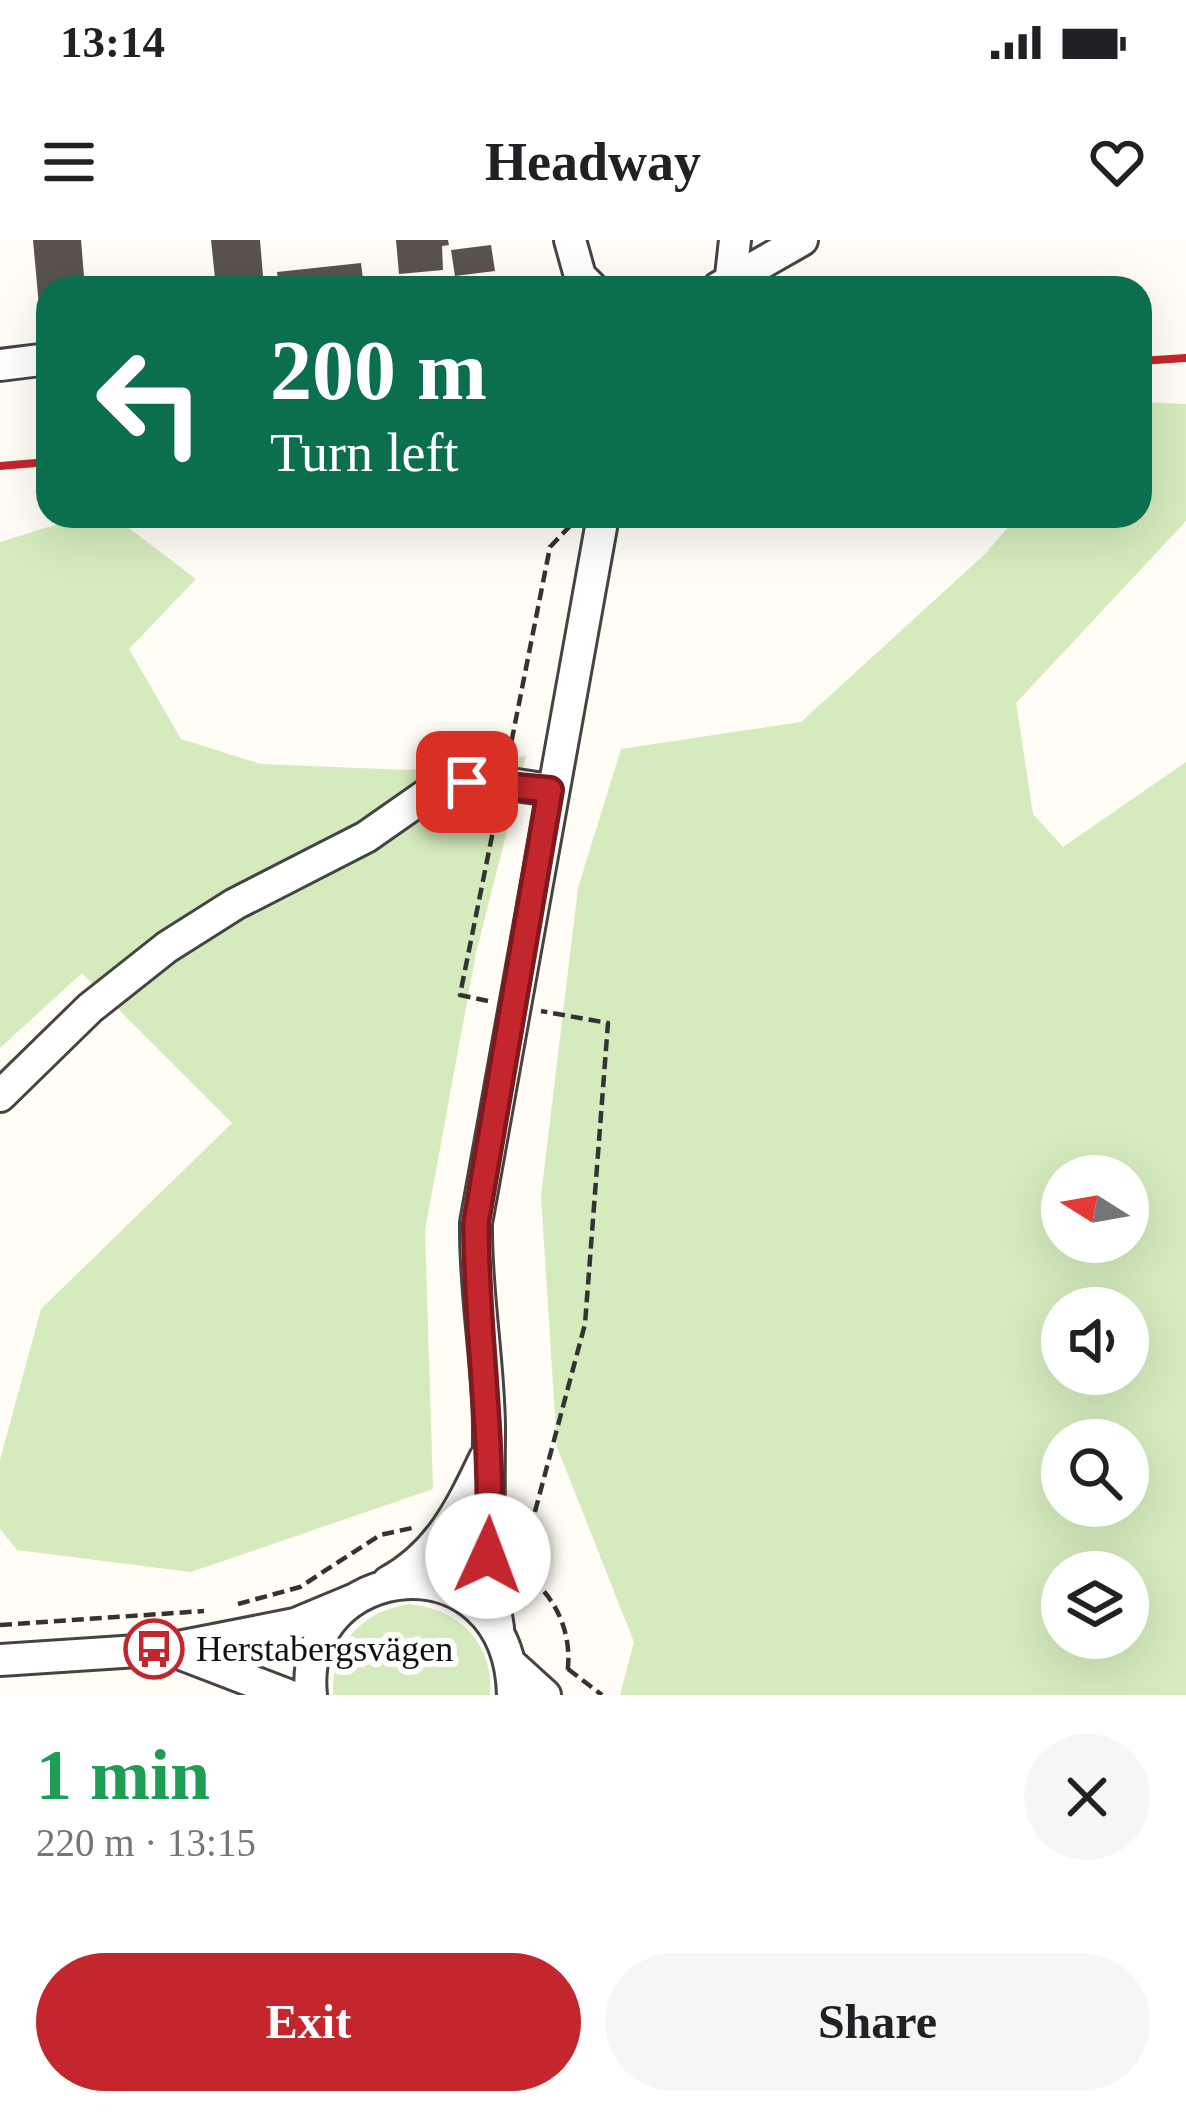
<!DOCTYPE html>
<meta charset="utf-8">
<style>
:root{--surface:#fff;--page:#f6f6f6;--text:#202124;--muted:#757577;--accent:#c4262e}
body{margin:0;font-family:"Times New Roman",serif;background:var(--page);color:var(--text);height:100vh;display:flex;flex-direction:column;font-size:45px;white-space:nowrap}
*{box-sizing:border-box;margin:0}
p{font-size:39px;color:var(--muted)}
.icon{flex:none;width:66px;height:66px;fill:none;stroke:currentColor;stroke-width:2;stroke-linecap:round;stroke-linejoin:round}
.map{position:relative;height:1455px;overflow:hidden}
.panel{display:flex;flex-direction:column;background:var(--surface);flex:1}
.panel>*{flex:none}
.guide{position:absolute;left:36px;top:36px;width:1116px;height:252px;border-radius:36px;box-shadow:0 12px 48px #0002;background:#0b6e4f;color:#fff;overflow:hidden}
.needle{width:78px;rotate:281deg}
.tools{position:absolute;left:1041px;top:915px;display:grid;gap:24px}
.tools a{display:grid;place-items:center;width:108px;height:108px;border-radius:50%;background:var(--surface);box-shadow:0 12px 48px #0002;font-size:60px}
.pin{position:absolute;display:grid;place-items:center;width:102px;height:102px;color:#fff;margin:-51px;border-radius:24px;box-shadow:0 6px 18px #0006}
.me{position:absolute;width:132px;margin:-66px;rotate:2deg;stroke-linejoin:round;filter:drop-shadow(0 0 9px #0008)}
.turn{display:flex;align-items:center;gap:42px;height:252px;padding:0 36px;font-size:54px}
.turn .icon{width:156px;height:156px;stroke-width:2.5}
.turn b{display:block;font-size:84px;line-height:102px}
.round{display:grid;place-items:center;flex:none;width:126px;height:126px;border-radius:63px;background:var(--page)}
.headline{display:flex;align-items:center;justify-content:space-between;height:204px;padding:0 36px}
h1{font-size:72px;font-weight:800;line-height:90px;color:#1e9e55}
.action{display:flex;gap:24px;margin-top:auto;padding:24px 36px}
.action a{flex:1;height:138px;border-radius:72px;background:var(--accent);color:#fff;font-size:48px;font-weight:800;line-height:138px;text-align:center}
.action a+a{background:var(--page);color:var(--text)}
.status{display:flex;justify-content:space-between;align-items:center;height:84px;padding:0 60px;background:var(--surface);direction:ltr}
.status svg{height:33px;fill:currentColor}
header{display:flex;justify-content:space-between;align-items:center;height:156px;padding:0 36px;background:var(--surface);font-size:54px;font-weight:800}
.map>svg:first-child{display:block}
.green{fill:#d5ebbd;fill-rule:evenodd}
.building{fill:#5a524d}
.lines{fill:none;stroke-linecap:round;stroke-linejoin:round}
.minor-casing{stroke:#444;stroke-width:36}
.path{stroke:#333;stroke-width:4.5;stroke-dasharray:12 6;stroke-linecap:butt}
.minor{stroke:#fff;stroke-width:30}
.rail{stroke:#c4262e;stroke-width:8}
.route-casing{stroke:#7f191e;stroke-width:30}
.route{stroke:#c4262e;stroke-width:21}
.labels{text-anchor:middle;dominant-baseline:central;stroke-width:12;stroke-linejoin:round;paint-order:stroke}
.poi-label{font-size:36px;fill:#111;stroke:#fff;text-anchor:start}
</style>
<div class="status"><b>13:14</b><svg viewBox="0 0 49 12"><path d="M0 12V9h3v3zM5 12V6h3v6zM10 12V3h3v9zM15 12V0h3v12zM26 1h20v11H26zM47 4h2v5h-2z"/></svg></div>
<header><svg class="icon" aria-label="menu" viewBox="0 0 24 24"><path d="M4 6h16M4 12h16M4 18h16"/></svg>Headway<svg class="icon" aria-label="heart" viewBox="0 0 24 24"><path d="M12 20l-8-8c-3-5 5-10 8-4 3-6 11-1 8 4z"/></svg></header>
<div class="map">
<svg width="1186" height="1455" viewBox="0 0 1186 1455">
<rect width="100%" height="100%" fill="#fffdf5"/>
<path class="green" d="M 1140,162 L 1186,164 L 1186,281 L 1016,463 L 1033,574 L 1063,607 L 1186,522 L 1186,1455 L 620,1455 L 634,1402 L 557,1207 L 541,956 L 578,648 L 621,509 L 801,482 L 984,315 L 1018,276 L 1140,276 ZM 1062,936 L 1128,936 L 1128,1002 L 1062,1002 ZM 1128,1068 L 1128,1134 L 1062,1134 L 1062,1068 ZM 1062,1200 L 1128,1200 L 1128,1266 L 1062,1266 ZM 1062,1332 L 1128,1332 L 1128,1398 L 1062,1398 Z
M 67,276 L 113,276 L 196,339 L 129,409 L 181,499 L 261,524 L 408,530 L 526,516 L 476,713 L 425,990 L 433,1249 L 191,1332 L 17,1310 L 0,1289 L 0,1220 L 41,1069 L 232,883 L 82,733 L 0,808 L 0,302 L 58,284 Z
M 409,1364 C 459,1369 494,1403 490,1455 L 333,1455 C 331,1405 360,1372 409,1364 Z"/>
<path class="building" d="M 33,0 L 81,0 L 85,48 L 48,48 L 48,77 L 40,77 Z
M 211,0 L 260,0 L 264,48 L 216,48 Z
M 396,0 L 448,0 L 449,5 L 442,6 L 443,30 L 399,34 Z
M 491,5 L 495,31 L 455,36 L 451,10 Z
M 361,23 L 364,48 L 279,48 L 277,32 Z"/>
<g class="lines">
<defs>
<path id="minor" d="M 570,0 L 580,36 L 592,48
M 731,36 L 735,0
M 718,48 L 802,0
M 0,125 L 48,119
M 0,856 L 90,768 L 167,707 L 235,664 L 366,597 L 439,546 L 503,543 L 550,550
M 388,1342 C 439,1314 460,1270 485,1218
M 498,1388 C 486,1321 489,1254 489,1186 C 488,1118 475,1051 476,983 L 603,276
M 168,1409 L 288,1455
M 0,1420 L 168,1409 L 295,1384 L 355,1359
M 512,1425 L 545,1455
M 311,1455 C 297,1319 509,1293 513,1455"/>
</defs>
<use href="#minor" class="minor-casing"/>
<path class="path" d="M 508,519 L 550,307 L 571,285
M 488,761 L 460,755 L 497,571
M 521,1324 L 585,1084 L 608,783 L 541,771
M 517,1328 C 554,1351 574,1392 567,1435
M 238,1364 L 300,1347 L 380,1295 L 412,1288
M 0,1385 L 204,1371
M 568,1429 L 602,1455"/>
<use href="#minor" class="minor"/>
<path class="rail" d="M 1140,121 L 1186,118
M 0,226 L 48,222"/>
</g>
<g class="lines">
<defs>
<path id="route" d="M 467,542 L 550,550 L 476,983 C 476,1094 495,1204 488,1316"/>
</defs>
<use href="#route" class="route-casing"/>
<use href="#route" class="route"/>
</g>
<defs>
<symbol id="bus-ring" viewBox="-11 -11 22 22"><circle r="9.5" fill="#fff" stroke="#c4262e" stroke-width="1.5"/><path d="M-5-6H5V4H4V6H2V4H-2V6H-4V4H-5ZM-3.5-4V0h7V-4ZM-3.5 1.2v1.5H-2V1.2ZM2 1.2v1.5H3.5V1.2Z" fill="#c4262e"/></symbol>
</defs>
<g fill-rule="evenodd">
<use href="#bus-ring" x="121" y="1376" width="66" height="66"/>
</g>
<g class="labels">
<g class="poi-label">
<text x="196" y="1409">Herstabergsvägen</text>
</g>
</g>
</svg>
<div class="tools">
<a><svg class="needle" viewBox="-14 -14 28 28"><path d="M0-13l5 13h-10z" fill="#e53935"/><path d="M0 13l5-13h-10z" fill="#757577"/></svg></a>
<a><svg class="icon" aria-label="sound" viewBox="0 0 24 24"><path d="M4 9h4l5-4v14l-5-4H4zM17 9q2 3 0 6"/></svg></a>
<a><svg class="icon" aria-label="search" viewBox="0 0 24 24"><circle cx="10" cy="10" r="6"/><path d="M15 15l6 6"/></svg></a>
<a><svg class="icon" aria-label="layers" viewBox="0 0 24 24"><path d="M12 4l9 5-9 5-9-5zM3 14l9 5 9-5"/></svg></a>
</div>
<div class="pin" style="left:467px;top:542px;background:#d93025"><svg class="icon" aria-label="arrive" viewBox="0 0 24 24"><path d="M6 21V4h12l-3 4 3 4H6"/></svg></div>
<svg class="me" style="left:488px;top:1316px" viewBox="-20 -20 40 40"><circle r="19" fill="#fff"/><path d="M0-13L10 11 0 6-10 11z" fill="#c4262e"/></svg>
<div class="guide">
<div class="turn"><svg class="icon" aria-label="left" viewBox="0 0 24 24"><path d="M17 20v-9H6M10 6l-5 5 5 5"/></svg><div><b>200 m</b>Turn left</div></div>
</div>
</div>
<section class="panel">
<div class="headline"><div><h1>1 min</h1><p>220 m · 13:15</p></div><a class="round"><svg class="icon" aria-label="close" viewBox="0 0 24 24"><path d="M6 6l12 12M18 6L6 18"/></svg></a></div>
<div class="action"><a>Exit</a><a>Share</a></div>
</section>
